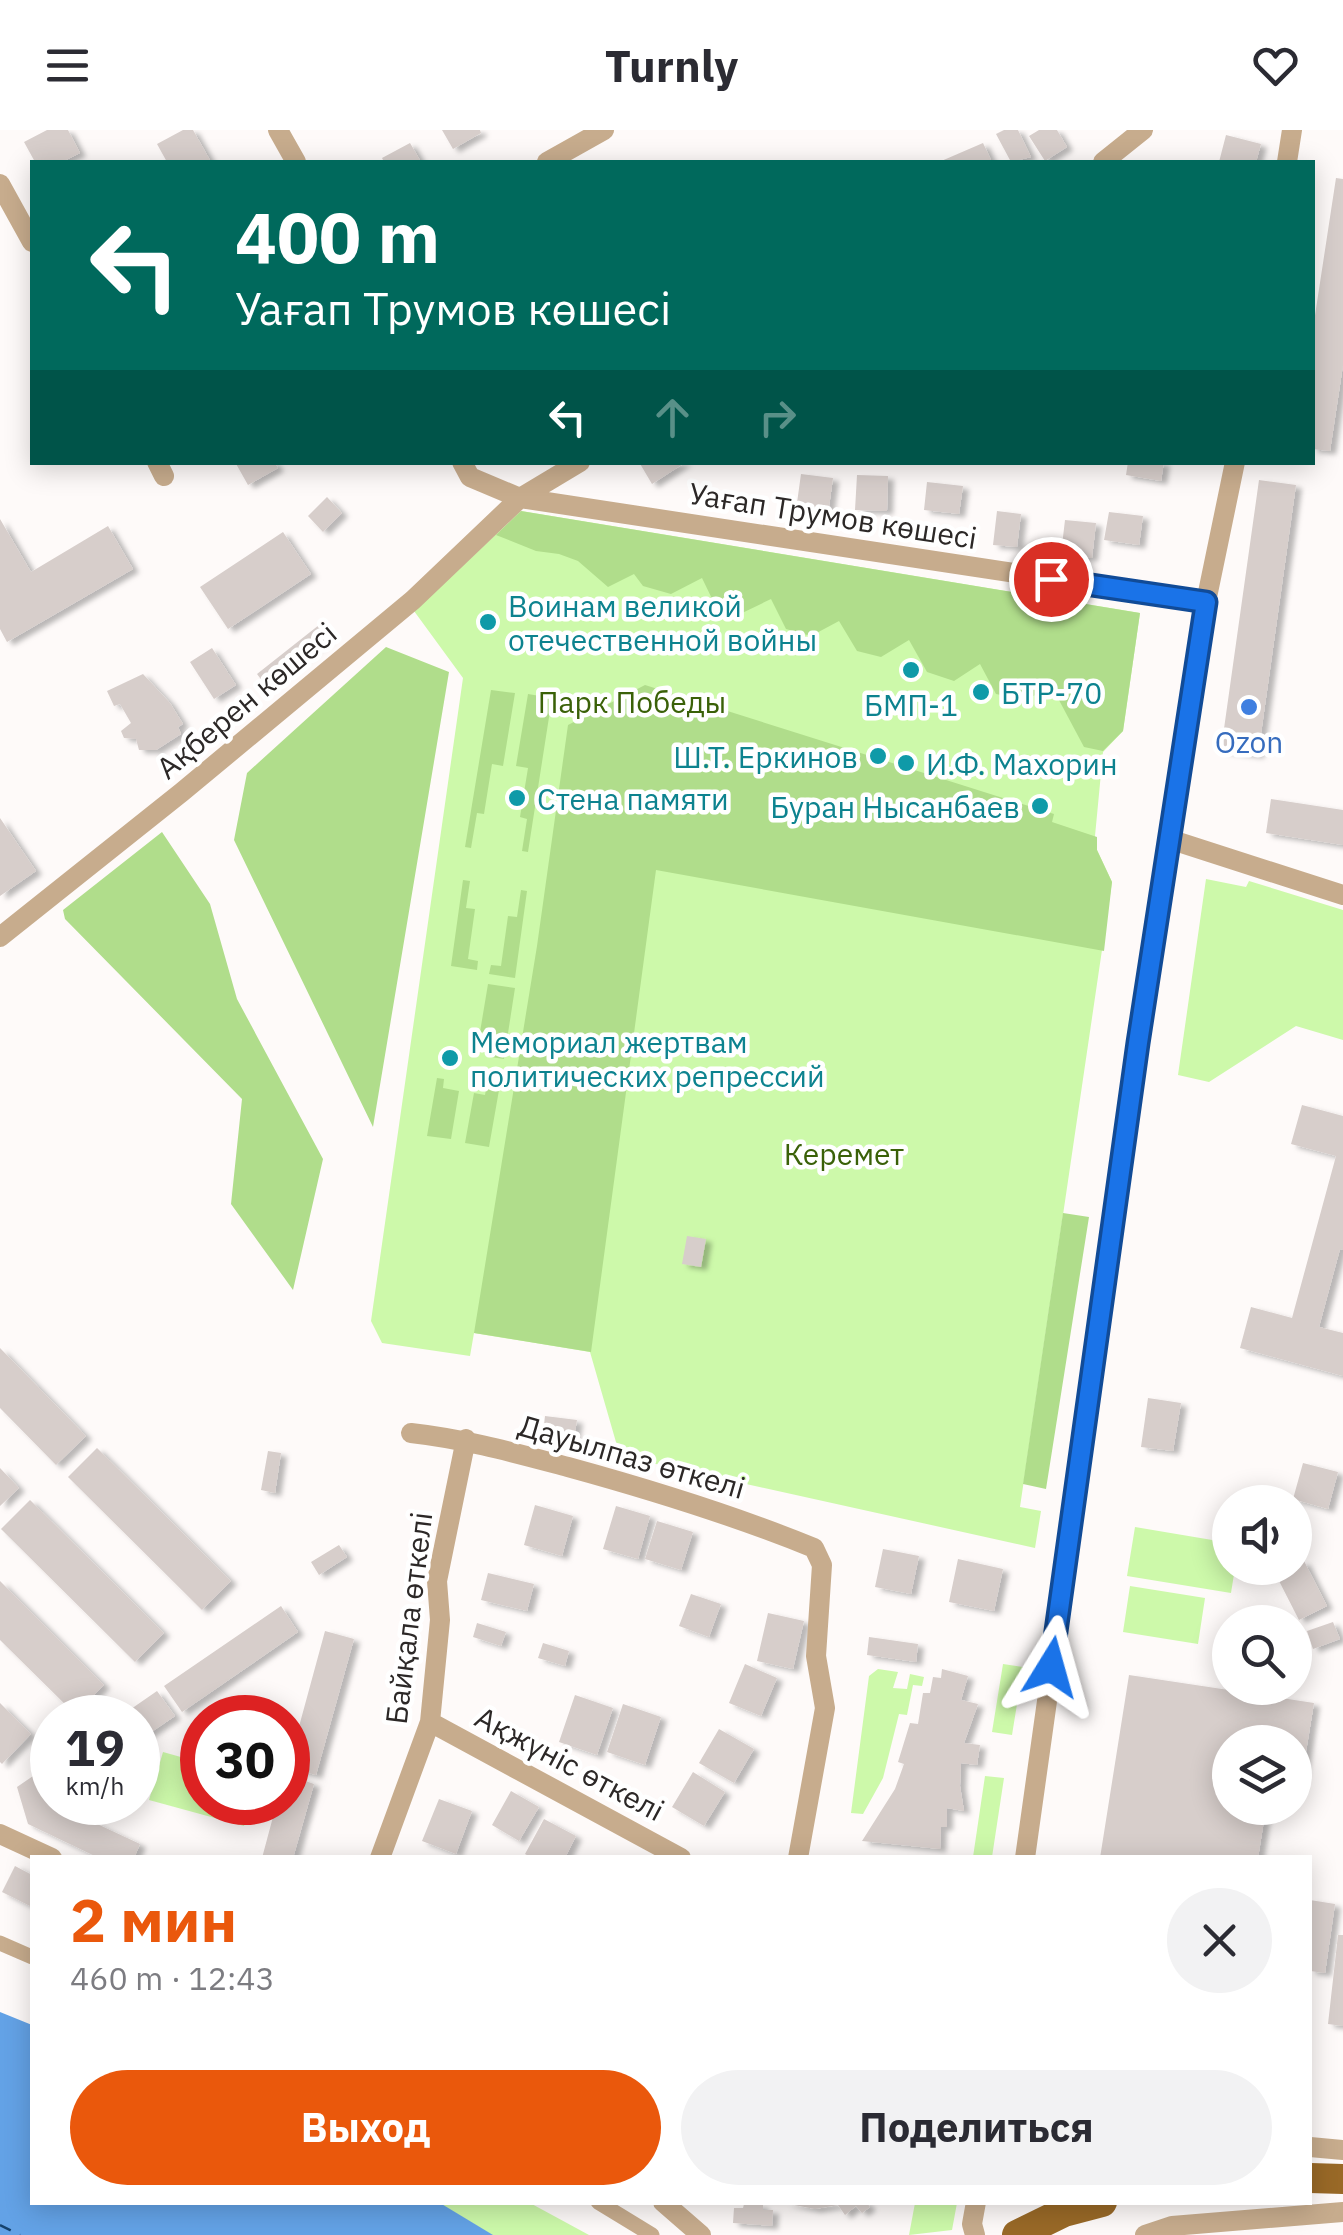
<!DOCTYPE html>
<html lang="ru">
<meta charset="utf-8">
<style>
:root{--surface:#fff;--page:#f2f2f3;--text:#2b2b33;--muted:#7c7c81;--accent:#ea580c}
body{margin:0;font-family:"IBM Plex Sans",sans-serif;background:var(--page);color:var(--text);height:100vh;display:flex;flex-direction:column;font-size:38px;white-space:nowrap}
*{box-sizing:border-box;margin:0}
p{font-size:32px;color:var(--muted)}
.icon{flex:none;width:55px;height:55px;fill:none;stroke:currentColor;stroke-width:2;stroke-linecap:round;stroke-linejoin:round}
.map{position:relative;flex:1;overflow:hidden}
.sheet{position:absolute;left:30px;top:1725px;width:1282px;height:350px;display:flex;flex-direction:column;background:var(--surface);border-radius:0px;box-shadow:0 5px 25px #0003}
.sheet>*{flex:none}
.top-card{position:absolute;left:30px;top:30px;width:1285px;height:305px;border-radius:0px;box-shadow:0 5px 25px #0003;background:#00695c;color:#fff;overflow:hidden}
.buttons{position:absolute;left:1212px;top:1355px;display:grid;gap:20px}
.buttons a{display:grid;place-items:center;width:100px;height:100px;border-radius:50%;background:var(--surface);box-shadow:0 5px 25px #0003;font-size:50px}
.speed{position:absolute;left:30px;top:1565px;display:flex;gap:20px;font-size:50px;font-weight:700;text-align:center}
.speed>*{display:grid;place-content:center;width:130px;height:130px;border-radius:50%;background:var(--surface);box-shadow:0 5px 25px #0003;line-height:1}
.speed small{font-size:25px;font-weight:400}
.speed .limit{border:15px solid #d22;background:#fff;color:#111}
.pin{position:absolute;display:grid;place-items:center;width:85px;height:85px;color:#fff;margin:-42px;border:5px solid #fff;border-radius:50%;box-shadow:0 2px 10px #0007}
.me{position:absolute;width:110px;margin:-55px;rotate:8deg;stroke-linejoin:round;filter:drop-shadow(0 0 8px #0008)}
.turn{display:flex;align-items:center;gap:35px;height:210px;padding:0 40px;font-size:45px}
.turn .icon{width:130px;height:130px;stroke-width:2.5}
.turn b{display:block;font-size:70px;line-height:85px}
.lanes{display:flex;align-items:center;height:95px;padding:0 40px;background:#0003;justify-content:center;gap:50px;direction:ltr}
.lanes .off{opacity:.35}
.round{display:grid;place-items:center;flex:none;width:105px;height:105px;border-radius:52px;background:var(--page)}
.overview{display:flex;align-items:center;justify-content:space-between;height:170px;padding:0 40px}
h1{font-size:60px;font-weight:700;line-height:75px;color:var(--accent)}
.cta{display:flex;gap:20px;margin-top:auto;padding:20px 40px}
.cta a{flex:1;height:115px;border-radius:60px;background:var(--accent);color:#fff;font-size:40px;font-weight:700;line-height:115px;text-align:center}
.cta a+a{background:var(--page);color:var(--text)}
header{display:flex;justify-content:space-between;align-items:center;height:130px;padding:0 40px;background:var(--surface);font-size:45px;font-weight:700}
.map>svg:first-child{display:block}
.green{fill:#cdf9aa}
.forest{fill:#b0dd8b}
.water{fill:#63a2e6}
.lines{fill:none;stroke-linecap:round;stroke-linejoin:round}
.ferry{stroke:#15426d;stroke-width:2.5;stroke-dasharray:12 10;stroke-linecap:butt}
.building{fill:#d7cecb;filter:url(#shadow)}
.pedestrian{stroke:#c7ac8d;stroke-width:15}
.minor{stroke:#c7ac8d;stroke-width:20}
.primary{stroke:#996927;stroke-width:30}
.route-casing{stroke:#114b97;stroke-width:25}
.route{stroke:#1a73e8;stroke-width:18}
.culture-dot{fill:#0f9aa8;stroke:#fff;stroke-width:4}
.shop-dot{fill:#3f7fe0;stroke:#fff;stroke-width:4}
.labels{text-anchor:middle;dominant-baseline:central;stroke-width:9;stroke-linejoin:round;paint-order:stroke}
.street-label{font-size:30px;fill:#2c2827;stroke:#fff}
.culture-label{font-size:30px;fill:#0d838f;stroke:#fff;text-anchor:start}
.park-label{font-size:30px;fill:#3a6108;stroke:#fff}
.shop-label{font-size:30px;fill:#366cbe;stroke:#fff}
</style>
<header><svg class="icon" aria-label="menu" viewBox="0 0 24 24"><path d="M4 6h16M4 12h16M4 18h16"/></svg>Turnly<svg class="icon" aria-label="heart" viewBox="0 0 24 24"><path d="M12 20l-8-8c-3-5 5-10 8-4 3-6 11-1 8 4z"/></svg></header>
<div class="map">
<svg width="1343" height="2105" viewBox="0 0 1343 2105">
<defs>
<filter id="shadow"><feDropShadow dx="6" dy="3.5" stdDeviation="2.5" flood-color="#0004"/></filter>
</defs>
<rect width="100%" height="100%" fill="#fefaf9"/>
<path class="green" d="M 521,381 L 1140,483 L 1123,601 L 1103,622 L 1095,706 L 1097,720 L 1112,752 L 1020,1377 L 1041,1381 L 1035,1418 L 620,1326 L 590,1222 L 474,1203 L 470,1226 L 382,1213 L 371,1191 L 463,548 L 414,481 Z
M 1206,749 L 1246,757 L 1249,751 L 1343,780 L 1343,910 L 1296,896 L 1209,952 L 1178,945 Z
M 1135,1397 L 1230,1413 L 1230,1438 L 1235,1438 L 1231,1463 L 1127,1446 Z
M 1130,1456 L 1205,1468 L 1198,1514 L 1123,1502 Z
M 1003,1534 L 1023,1537 L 1012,1605 L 992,1602 Z
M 878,1539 L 898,1542 L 893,1558 L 907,1559 L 910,1544 L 924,1547 L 922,1556 L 913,1555 L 907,1585 L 899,1584 L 883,1648 L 863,1684 L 851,1683 L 869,1546 Z
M 163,1622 L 202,1633 L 202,1672 L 251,1673 L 244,1696 L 149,1670 Z
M 985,1646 L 1004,1648 L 992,1727 L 973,1727 Z
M 439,2073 L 530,2073 L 589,2105 L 492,2105 Z
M 915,2073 L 957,2073 L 952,2100 L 909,2105 Z"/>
<path class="forest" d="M 521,381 L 1140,483 L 1123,601 L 1103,621 L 1084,617 L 1052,557 L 1025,570 L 996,564 L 980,534 L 954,551 L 927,542 L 909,510 L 881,527 L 857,521 L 839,491 L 811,506 L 786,499 L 771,469 L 738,485 L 716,477 L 702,448 L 671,464 L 643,456 L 634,444 L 608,457 L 578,431 L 559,424 L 536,421 L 496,405 Z
M 386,517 L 449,542 L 373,997 L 234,710 L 247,643 Z
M 645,555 L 1054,684 L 1052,692 L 1097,707 L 1097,720 L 1112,752 L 1104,821 L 656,740 L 591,1222 L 474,1203 L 537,816 L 568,595 Z
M 491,560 L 515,563 L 503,636 L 492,634 L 484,684 L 477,683 L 471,718 L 465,717 Z
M 528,564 L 552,568 L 528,722 L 522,721 L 527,689 L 520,687 L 528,638 L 516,636 Z
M 162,702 L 210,774 L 237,869 L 323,1029 L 293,1160 L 231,1074 L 242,969 L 65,789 L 63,780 Z
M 463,750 L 470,751 L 466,778 L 475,779 L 468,829 L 478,831 L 477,840 L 451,836 Z
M 521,760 L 527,761 L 515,848 L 489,844 L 491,835 L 501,836 L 508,786 L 517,787 Z
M 488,854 L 515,858 L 504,929 L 491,927 L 494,904 L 480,902 Z
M 489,941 L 502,943 L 489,1017 L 465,1013 L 474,963 L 485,965 Z
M 437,948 L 444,949 L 443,958 L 459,961 L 451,1009 L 427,1006 Z
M 1063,1083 L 1089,1087 L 1046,1359 L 1023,1354 Z"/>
<path class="water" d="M 0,1882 L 32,1895 L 32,2072 L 440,2073 L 493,2105 L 0,2105 Z"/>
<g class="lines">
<path class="ferry" d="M 0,2095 L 20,2105"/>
</g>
<path class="building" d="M 47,0 L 68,0 L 80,23 L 62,32 L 35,32 L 24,12 Z
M 183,0 L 193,0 L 211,32 L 167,32 L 157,14 Z
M 442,0 L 480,0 L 481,3 L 453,19 Z
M 1004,0 L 1018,0 L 1031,27 L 1011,32 L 996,4 Z
M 1039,0 L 1057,0 L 1067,17 L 1045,31 L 1029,6 Z
M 1226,5 L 1261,14 L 1256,32 L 1219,32 Z
M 410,13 L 421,32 L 384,32 L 382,28 Z
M 983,13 L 992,32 L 939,32 Z
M 1336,48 L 1343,49 L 1343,235 L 1330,321 L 1312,319 L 1312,205 Z
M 235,332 L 274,332 L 278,338 L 248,355 Z
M 639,332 L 686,332 L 652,354 Z
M 1128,332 L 1164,332 L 1161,351 L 1126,345 Z
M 801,344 L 833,348 L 828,384 L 796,380 Z
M 857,345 L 888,346 L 887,381 L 855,380 Z
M 1259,350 L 1296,355 L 1258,625 L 1221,620 Z
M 927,352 L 963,356 L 959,384 L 924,380 Z
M 327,367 L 342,383 L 323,402 L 308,386 Z
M 997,381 L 1021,384 L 1017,417 L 993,415 Z
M 1109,382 L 1143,386 L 1139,415 L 1104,410 Z
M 0,389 L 31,442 L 108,396 L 133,439 L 7,512 L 0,499 Z
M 1065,390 L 1096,393 L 1092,428 L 1061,424 Z
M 283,402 L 311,444 L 228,499 L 200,457 Z
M 319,495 L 328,507 L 266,556 L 257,544 Z
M 212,518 L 236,555 L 214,569 L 190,532 Z
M 143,544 L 170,573 L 183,594 L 178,597 L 181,604 L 156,620 L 139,620 L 136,609 L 124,608 L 121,601 L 131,593 L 120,574 L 114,576 L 107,561 Z
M 1271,669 L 1343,680 L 1343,715 L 1266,703 Z
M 0,688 L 36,741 L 0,766 Z
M 1302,975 L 1343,986 L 1343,1120 L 1340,1119 L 1319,1197 L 1343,1203 L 1343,1246 L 1240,1218 L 1251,1177 L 1292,1188 L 1336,1026 L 1291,1014 Z
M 687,1106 L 706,1109 L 701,1137 L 682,1134 Z
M 0,1218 L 86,1306 L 56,1335 L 0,1278 Z
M 1148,1268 L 1181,1273 L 1173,1321 L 1141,1317 Z
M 545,1286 L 577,1290 L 574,1308 L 543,1304 Z
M 97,1318 L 231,1451 L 202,1480 L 68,1347 Z
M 268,1321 L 281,1323 L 275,1363 L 261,1360 Z
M 1303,1333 L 1338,1342 L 1328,1379 L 1293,1369 Z
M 0,1338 L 19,1358 L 0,1376 Z
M 30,1370 L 164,1503 L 135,1532 L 1,1399 Z
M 535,1375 L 573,1386 L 562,1426 L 524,1415 Z
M 616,1376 L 650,1386 L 638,1429 L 603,1419 Z
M 657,1391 L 693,1402 L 681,1440 L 645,1429 Z
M 339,1415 L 347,1427 L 319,1445 L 311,1432 Z
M 883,1419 L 919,1426 L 911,1464 L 875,1457 Z
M 958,1429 L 1003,1439 L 994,1481 L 949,1472 Z
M 1304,1431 L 1327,1476 L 1299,1490 L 1276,1445 Z
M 488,1443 L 534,1454 L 527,1481 L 481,1470 Z
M 0,1451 L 104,1555 L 75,1584 L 0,1510 Z
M 691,1464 L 721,1474 L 709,1507 L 679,1496 Z
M 281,1476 L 298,1502 L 182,1582 L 164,1556 Z
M 768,1483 L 804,1491 L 793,1539 L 757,1531 Z
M 1333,1492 L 1340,1509 L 1313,1519 L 1307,1501 Z
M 477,1493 L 506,1502 L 501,1516 L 473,1507 Z
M 325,1501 L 354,1509 L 316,1645 L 288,1637 Z
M 869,1507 L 918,1514 L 916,1532 L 867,1525 Z
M 543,1513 L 569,1521 L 565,1536 L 538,1528 Z
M 745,1534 L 777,1548 L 761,1586 L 729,1573 Z
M 942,1539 L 968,1546 L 961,1570 L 978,1574 L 964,1613 L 980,1615 L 977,1635 L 961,1633 L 960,1656 L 964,1681 L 947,1678 L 947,1697 L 941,1697 L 940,1719 L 862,1711 L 895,1659 L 904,1634 L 898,1632 L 910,1593 L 918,1594 L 923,1563 L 930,1563 L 933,1547 L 941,1548 Z
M 1129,1545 L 1314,1573 L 1302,1646 L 1295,1645 L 1295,1612 L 1230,1612 L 1230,1678 L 1266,1678 L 1258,1728 L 1100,1728 Z
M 157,1561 L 175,1586 L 138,1611 L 138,1588 L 118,1588 Z
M 575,1565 L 613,1578 L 597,1625 L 559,1612 Z
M 0,1573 L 31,1604 L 2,1634 L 0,1632 Z
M 623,1574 L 661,1587 L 645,1635 L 607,1622 Z
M 719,1599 L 754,1619 L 734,1653 L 699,1633 Z
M 52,1633 L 52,1672 L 62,1672 L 65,1679 L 140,1714 L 134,1728 L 99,1728 L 28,1694 L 17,1657 Z
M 693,1642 L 725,1662 L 704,1696 L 672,1677 Z
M 288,1645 L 314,1654 L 293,1728 L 262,1728 L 277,1672 L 288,1672 Z
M 511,1661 L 539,1677 L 519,1711 L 492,1695 Z
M 439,1669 L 472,1681 L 456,1724 L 422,1711 Z
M 544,1689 L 576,1706 L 565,1728 L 532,1728 L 525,1724 Z
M 15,1736 L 32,1745 L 32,1777 L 2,1762 Z
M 1310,1770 L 1335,1774 L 1325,1843 L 1310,1841 Z
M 1338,1805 L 1343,1805 L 1343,1896 L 1328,1894 Z
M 866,2072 L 870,2077 L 862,2083 L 856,2076 L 845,2085 L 838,2075 L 815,2079 L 784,2073 Z
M 744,2074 L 763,2075 L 763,2080 L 773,2080 L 772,2096 L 733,2093 L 734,2078 L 743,2078 Z"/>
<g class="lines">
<path class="pedestrian" d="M 0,1813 L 32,1827
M 598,2072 L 652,2105"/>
<path class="minor" d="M 278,0 L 296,32
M 547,32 L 604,0
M 1103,32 L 1143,0
M 1287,32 L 1292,0
M 0,54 L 32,112
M 157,332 L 164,346
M 462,332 L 470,347 L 520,368 L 1206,472
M 1169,709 L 1343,765
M 0,807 L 182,662 L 413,470 L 520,368 L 580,332
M 411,1303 C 465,1309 515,1323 568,1337 C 652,1360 733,1385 814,1418 L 822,1435 L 816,1526 L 825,1578 L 798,1728
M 430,1592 L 681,1728
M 0,1704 L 52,1728
M 380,1728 L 430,1592 L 440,1490 L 437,1451 L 466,1309
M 1025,1728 L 1160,765 L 1206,472 L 1235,332
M 1310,2017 L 1343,2020
M 663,2072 L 701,2105
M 975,2105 L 972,2094 L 976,2072
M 1145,2105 L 1172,2096 L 1343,2082"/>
<path class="primary" d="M 1310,2048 L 1343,2049
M 1017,2105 L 1064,2082 L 1102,2072"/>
</g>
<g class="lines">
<defs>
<path id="route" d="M 1051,449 L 1206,472 L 1138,913 L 1051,1537"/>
</defs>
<use href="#route" class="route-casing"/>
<use href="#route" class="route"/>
</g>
<g class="culture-dot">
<circle cx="488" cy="492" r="10"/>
<circle cx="911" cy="540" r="10"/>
<circle cx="981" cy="562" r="10"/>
<circle cx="878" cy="626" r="10"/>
<circle cx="906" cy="633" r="10"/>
<circle cx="517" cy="668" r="10"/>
<circle cx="1040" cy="676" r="10"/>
<circle cx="450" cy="928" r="10"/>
</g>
<circle class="shop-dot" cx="1249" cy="577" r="10"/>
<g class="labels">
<g class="street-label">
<text transform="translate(833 385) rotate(9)">Уағап Трумов көшесі</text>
<text transform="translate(246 570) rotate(-40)">Ақберен көшесі</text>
<text transform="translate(632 1326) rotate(16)">Дауылпаз өткелі</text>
<text transform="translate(408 1488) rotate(-83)">Байқала өткелі</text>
<text transform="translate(570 1633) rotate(28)">Ақжүніс өткелі</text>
</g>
<g class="culture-label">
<text x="508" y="475">Воинам великой<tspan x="508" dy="34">отечественной войны</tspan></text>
<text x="1001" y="562">БТР-70</text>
<text x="911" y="574" text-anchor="middle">БМП-1</text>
<text x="858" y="626" text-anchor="end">Ш.Т. Еркинов</text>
<text x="926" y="633">И.Ф. Махорин</text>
<text x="537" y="668">Стена памяти</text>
<text x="1020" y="676" text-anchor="end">Буран Нысанбаев</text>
<text x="470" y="911">Мемориал жертвам<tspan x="470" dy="34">политических репрессий</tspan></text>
</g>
<g class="park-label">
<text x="632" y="571">Парк Победы</text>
<text x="844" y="1023">Керемет</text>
</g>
<g class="shop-label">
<text x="1249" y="611">Ozon</text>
</g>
</g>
</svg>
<div class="buttons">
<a><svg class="icon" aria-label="sound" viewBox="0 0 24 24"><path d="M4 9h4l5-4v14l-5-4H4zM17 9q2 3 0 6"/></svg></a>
<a><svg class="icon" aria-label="search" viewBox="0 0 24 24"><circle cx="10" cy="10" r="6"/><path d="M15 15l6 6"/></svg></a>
<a><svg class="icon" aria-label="layers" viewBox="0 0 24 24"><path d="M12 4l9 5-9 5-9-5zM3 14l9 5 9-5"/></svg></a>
</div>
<div class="speed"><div>19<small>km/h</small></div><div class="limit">30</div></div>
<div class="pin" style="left:1051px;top:449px;background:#d93025"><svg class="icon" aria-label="arrive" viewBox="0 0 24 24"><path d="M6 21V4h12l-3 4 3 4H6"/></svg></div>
<svg class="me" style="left:1051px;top:1537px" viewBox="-20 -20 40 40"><path d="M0-17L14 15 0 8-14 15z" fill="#1a73e8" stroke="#fff" stroke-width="4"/></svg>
<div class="top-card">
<div class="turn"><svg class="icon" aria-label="left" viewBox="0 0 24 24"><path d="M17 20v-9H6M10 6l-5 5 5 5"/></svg><div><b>400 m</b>Уағап Трумов көшесі</div></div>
<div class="lanes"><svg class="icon" aria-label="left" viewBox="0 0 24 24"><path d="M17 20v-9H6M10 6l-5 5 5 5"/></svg><svg class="icon off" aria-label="ahead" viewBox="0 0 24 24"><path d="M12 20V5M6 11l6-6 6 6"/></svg><svg class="icon off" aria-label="right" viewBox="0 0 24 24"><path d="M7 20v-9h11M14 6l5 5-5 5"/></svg></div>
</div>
<section class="sheet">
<div class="overview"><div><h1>2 мин</h1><p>460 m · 12:43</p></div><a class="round"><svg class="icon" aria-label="close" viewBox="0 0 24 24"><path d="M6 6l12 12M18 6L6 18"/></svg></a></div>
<div class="cta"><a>Выход</a><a>Поделиться</a></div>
</section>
</div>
